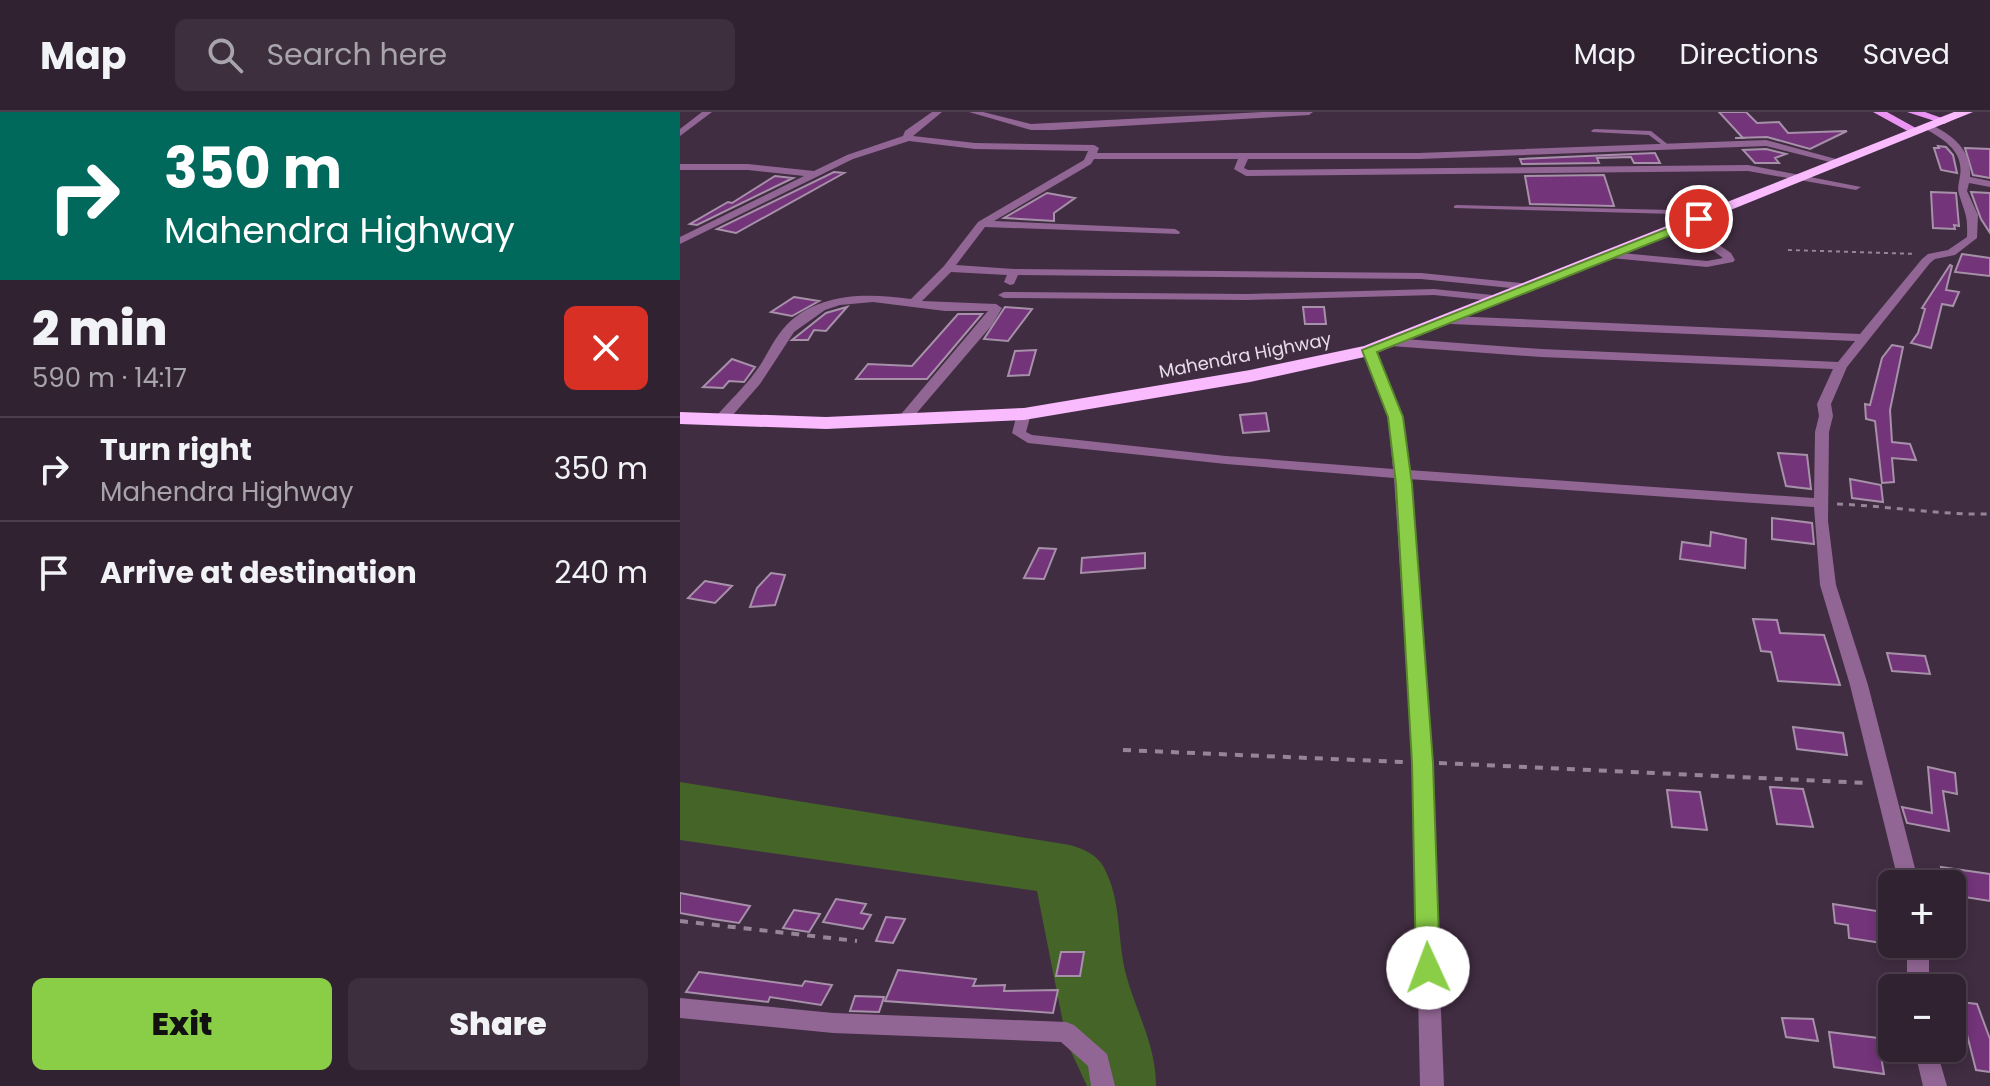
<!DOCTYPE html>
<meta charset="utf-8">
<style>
:root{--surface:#312232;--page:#3d2f3e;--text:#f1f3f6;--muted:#a8a4ac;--line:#4c3f4d;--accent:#8ace47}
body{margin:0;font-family:Poppins,sans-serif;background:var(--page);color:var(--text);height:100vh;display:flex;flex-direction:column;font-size:30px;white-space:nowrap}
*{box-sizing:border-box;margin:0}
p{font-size:26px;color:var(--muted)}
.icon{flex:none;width:44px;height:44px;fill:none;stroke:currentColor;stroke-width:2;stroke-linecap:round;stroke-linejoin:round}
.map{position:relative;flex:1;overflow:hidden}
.drawer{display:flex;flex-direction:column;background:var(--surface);width:680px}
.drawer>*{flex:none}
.banner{background:#00695c;color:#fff;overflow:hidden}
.controls{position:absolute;left:1198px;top:758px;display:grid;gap:16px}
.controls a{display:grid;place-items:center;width:88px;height:88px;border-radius:12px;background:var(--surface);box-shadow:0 4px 12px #0003,0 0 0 2px var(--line);font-size:40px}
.pin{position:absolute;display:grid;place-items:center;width:68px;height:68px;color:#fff;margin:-34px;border:4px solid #fff;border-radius:50%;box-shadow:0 2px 8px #0007}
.me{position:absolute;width:88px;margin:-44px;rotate:358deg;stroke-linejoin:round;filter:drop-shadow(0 0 6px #0008)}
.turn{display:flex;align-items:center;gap:28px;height:168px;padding:0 32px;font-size:36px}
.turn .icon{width:104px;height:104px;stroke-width:2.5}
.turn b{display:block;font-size:56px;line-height:68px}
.round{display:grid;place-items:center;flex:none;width:84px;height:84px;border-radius:12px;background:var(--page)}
.overview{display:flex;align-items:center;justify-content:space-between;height:136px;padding:0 32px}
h1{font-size:48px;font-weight:800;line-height:60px}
.cta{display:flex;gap:16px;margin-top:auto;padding:16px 32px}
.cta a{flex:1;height:92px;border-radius:12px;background:var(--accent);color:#111;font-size:32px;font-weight:800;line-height:92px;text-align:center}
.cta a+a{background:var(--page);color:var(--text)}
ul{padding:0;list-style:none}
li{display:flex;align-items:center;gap:24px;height:104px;padding:0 32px;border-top:2px solid var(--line)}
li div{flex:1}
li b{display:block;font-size:30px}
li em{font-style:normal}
header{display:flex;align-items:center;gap:48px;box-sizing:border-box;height:112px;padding:0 40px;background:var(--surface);border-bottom:2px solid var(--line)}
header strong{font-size:38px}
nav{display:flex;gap:44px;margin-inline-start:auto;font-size:28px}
.search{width:560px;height:72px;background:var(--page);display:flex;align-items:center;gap:20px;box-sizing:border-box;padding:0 28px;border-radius:12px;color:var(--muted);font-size:30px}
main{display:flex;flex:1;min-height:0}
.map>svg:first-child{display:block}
.green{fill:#446428}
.building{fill:#733479;stroke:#a790a9;stroke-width:2}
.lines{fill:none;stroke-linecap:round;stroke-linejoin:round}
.path-far2{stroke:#958596;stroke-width:2;stroke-dasharray:4 4;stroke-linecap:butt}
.path-far1{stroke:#958596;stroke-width:3;stroke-dasharray:6 6;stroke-linecap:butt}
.path{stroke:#958596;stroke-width:4;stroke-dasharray:8 8;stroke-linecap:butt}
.lane{fill:#916694;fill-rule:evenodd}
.street{fill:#916694;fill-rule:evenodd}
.primary{fill:#eb94f3;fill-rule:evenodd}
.highway{fill:#f9bafe;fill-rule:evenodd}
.route{fill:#8ace47;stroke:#5a862e;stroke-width:2}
.labels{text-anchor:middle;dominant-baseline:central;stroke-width:6;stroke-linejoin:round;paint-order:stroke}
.far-street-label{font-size:18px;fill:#e9ddea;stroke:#412d42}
</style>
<header>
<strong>Map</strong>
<div class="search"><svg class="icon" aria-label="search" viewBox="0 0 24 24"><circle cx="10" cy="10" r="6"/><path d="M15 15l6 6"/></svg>Search here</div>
<nav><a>Map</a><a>Directions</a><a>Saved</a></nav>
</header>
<main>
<section class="drawer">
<div class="banner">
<div class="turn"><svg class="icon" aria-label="right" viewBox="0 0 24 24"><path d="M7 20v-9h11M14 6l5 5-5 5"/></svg><div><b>350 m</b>Mahendra Highway</div></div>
</div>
<div class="overview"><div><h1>2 min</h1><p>590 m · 14:17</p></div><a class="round" style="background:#d93025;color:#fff"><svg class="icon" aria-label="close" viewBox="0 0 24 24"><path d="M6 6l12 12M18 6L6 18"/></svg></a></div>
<ul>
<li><svg class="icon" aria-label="right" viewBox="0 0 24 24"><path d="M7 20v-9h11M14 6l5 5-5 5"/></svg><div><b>Turn right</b><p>Mahendra Highway</p></div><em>350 m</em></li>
<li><svg class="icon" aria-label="arrive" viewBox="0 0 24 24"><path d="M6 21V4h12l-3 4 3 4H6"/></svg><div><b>Arrive at destination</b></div><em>240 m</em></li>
</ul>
<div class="cta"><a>Exit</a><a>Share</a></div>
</section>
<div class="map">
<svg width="1310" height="974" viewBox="0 0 1310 974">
<rect width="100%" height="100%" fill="#412d42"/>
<path class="green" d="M 0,670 L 390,733 C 407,738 420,744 427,762 C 442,795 437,832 447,866 C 458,904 476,934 476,974 L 407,974 L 387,931 L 357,779 L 0,728 Z"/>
<path class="building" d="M 1039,0 L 1066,0 L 1077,11 L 1099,10 L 1108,21 L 1167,19 L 1130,37 L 1087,25 L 1055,26 L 1063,26 Z
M 1258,34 L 1266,35 L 1273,43 L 1277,61 L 1261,58 L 1254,36 L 1259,36 Z
M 1285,36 L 1310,37 L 1310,66 L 1293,63 Z
M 1086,37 L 1106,42 L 1095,46 L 1099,51 L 1075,51 L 1063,38 Z
M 975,41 L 980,51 L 954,51 L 951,45 L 917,46 L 919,51 L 842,52 L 840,47 Z
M 154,60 L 164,61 L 56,121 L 37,117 Z
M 924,63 L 934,94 L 850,92 L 845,64 Z
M 95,64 L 113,66 L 17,113 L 10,112 L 48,90 L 52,91 Z
M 1251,80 L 1276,81 L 1279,114 L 1274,113 L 1275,117 L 1253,116 Z
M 1291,80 L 1310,81 L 1310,121 L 1301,107 Z
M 367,81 L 395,86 L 374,101 L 374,109 L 324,106 Z
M 1282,142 L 1310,146 L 1310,164 L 1275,160 Z
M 1270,153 L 1272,154 L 1266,178 L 1279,180 L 1273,194 L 1262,192 L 1251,236 L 1231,231 L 1238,221 L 1245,197 L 1242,196 Z
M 114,185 L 139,189 L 112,204 L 91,200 Z
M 167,195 L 146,219 L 134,218 L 128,228 L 112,228 L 146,201 Z
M 325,195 L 352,197 L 328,229 L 304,227 Z
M 623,195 L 644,195 L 646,212 L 625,212 Z
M 278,202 L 302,202 L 247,267 L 176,267 L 188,252 L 232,254 Z
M 1212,233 L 1223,235 L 1210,298 L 1212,330 L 1230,332 L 1236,348 L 1212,346 L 1214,370 L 1202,371 L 1195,309 L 1186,307 L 1185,292 L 1190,293 L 1202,246 Z
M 356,238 L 349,263 L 328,264 L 335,239 Z
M 52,247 L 75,255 L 64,270 L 49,269 L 43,276 L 23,275 Z
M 586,301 L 589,319 L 563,321 L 560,303 Z
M 1098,341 L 1127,343 L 1131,377 L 1106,374 Z
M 1170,367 L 1201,373 L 1203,390 L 1172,386 Z
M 1092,406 L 1132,411 L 1134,432 L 1092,427 Z
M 1031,420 L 1066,427 L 1065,456 L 1000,447 L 1002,430 L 1030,434 Z
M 359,436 L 376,437 L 364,467 L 344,466 Z
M 465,441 L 465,456 L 401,461 L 402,446 Z
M 91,461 L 105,463 L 95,493 L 70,495 L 77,476 Z
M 25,469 L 52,474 L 35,491 L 8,486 Z
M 1073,507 L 1097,508 L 1100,521 L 1144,523 L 1160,573 L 1098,569 L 1091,540 L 1081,539 Z
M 1207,541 L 1245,544 L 1250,562 L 1212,559 Z
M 1113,615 L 1163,621 L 1167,643 L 1117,637 Z
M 1248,655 L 1275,661 L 1277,682 L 1263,679 L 1269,719 L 1227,711 L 1222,695 L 1252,701 Z
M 1090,675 L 1123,677 L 1133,715 L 1097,712 Z
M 987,678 L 1020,680 L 1027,718 L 992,715 Z
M 1261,755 L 1310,762 L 1310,789 L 1272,783 L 1272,772 L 1264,772 Z
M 0,781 L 43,789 L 70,794 L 59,811 L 33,807 L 0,801 Z
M 156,787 L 186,792 L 181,801 L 191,803 L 183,817 L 143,810 Z
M 1153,792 L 1203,800 L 1208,832 L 1169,826 L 1168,813 L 1155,811 Z
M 114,798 L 140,802 L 129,820 L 103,816 Z
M 206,805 L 225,807 L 213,831 L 196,829 Z
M 381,840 L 404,840 L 400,864 L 376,864 Z
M 218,858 L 296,867 L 293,874 L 325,873 L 324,879 L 378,878 L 373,901 L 205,889 Z
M 19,860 L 122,874 L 125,869 L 152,873 L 141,893 L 90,885 L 88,890 L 6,880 Z
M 175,884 L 204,885 L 199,900 L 170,899 Z
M 1272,889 L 1297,892 L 1310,927 L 1310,960 L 1296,958 L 1285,915 L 1274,914 Z
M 1102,906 L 1133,907 L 1138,929 L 1106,925 Z
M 1149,920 L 1198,926 L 1204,962 L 1154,955 Z"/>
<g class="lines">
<path class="path-far2" d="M 1108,138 L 1236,142"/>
<path class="path-far1" d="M 1157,392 C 1208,394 1259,403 1310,402
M 443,638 L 447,638"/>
<path class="path" d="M 443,638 L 723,650
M 759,651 L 1187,671
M 0,809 L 177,829"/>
<path class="lane" d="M 914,17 L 971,19 L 991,35 L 986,36 L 969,23 L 912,20 L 911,19 Z
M 776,93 L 1034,99 L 1038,101 L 1034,103 L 774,96 L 774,94 Z"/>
<path class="street" d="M 22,0 L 32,0 L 0,24 L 0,17 Z
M 252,0 L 262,0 L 233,24 L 295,31 L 414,33 L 419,36 L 417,41 L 739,41 L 1086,28 L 1167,50 L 1162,53 L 1086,34 L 739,47 L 568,47 L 564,56 L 568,58 L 1068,53 L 1181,75 L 1176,78 L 1068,59 L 566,64 L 554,57 L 558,47 L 414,47 L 411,52 L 314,109 L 495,117 L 500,120 L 499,122 L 305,115 L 276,153 L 334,157 L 741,161 L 851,172 L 857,175 L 851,178 L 741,167 L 338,163 L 334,172 L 330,173 L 324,170 L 327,163 L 271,160 L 242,189 L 316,192 L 322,196 L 312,213 L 229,310 L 224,311 L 217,307 L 308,199 L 265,199 L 193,190 L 160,193 L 145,198 L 114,220 L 80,272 L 45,312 L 35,312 L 35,306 C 48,290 64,276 76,259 C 86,246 92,230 103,217 C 135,180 186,181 231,187 L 264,154 L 298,110 L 404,48 L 408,39 L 295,37 L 229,29 L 173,47 L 0,132 L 0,125 L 124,64 L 68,58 L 0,58 L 0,52 L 68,52 L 134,59 L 167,43 L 223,24 L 225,19 Z
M 289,0 L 303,0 L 351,12 L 583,0 L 633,0 L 629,3 L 373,18 L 351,18 Z
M 1249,12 C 1272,22 1292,38 1290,65 L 1310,69 L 1310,75 L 1289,71 L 1287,79 L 1298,103 L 1297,126 L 1275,143 L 1255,147 L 1250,151 L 1167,255 L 1151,292 L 1153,304 L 1149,320 L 1148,409 L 1156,473 L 1188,573 L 1239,772 L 1219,772 L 1170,573 L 1140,473 L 1134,395 L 728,367 L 751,651 L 764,974 L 740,974 L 733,651 L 714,366 L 546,352 L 348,331 L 332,321 L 337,302 L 344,298 L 351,302 L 346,320 L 352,323 L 546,344 L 713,357 L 708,305 L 683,238 L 689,234 L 695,238 L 722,305 L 728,358 L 1134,386 L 1135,320 L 1139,304 L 1137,292 L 1153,257 L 861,245 L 711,234 L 705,230 L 711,226 L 861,237 L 1158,250 L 1175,229 L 771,212 L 765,208 L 771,204 L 1180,222 L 1242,147 L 1248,142 L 1268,138 L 1287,125 C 1288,103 1285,102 1279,82 C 1277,76 1279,71 1280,64 C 1284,39 1264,28 1246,17 L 1244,15 Z
M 1005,110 L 1051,141 L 1055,148 L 1053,150 L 1027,155 L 931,146 L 926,143 L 931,140 L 1027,149 L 1043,146 L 1001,115 L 1000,113 Z
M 754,177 L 822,184 L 828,187 L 822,190 L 754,183 L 567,188 L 324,186 L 318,183 L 324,180 L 567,182 Z
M 1227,832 L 1249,832 L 1249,876 L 1227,876 Z
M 0,886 L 153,901 L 386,910 L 394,913 L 427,942 L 435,974 L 411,974 L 408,954 L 381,930 L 153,921 L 0,906 Z
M 1234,936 L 1256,936 L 1267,974 L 1243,974 Z"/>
<path class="primary" d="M 1193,0 L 1207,0 L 1243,20 L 1233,22 Z
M 1227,0 L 1245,0 L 1270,9 L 1264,12 Z"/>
<path class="highway" d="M 1274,0 L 1293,0 L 689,244 L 570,270 L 344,308 L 146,317 L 0,312 L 0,300 L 146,305 L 344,296 L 570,258 L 684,234 Z"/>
</g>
<path class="route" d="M 1019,104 L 1025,107 L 1024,110 L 697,240 L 723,305 L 732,372 L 753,651 L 760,856 L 757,864 L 748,867 L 740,864 L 736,856 L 732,651 L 716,372 L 708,305 L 682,238 Z"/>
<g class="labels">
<g class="far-street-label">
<text transform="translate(565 243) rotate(-11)">Mahendra Highway</text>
</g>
</g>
</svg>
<div class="controls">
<a>+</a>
<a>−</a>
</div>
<div class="pin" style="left:1019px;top:107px;background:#d93025"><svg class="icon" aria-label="arrive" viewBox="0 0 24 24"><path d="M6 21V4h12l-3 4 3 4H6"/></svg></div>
<svg class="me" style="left:748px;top:856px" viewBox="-20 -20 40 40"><circle r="19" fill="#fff"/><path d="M0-13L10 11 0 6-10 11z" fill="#8ace47"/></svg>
</div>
</main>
